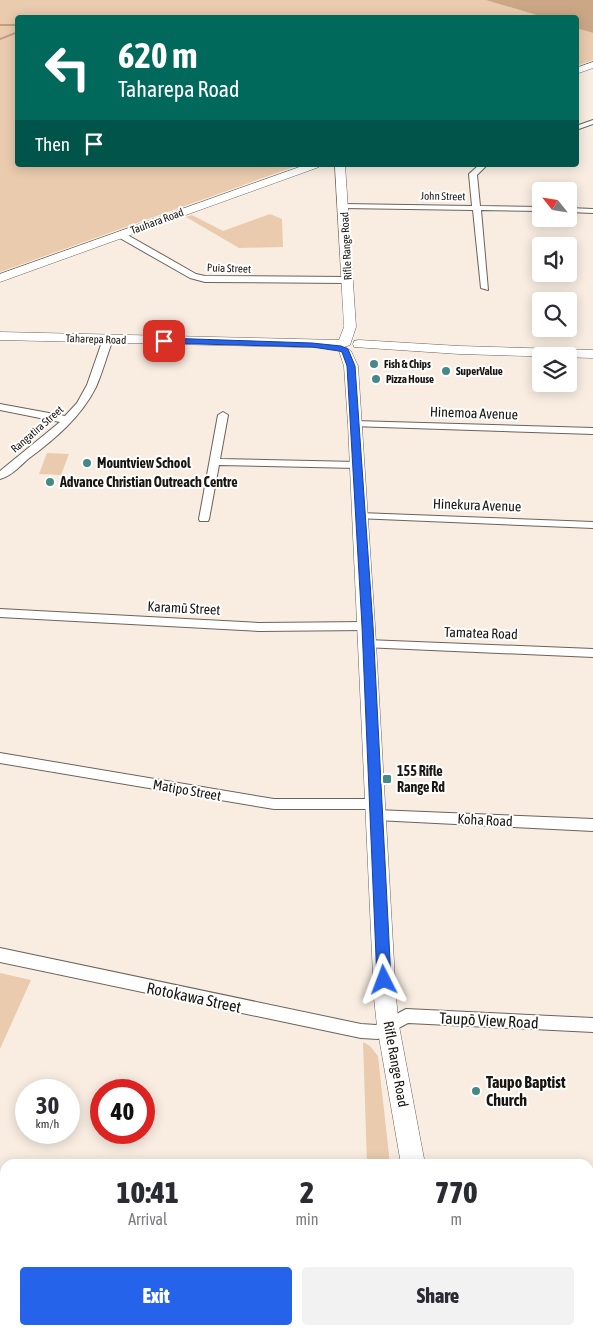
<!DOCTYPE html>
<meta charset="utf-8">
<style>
:root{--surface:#fff;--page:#f2f2f3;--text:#2b2b33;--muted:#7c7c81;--accent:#2563eb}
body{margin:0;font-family:"Asap Condensed",sans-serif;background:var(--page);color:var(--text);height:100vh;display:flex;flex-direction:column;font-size:19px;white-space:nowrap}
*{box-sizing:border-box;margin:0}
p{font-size:16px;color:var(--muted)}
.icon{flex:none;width:28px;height:28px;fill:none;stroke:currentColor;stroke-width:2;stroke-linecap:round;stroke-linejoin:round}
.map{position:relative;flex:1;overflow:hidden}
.sheet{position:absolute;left:0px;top:1159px;width:594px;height:176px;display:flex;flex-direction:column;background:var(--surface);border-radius:15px 15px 0 0;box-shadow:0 2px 12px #0003}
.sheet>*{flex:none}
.hud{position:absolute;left:15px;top:15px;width:564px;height:152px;border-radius:5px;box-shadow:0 2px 12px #0003;background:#00695c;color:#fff;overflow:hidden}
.needle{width:32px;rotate:300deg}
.fabs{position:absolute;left:532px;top:182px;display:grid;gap:10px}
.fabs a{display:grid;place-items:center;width:45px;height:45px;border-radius:5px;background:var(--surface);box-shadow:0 2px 12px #0003;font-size:25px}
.speed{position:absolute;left:15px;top:1079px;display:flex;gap:10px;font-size:25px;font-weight:700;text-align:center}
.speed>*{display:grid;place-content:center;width:65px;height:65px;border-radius:50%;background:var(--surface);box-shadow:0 2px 12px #0003;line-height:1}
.speed small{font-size:12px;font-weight:400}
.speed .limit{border:8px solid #d22;background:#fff;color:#111}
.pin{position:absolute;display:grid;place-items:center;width:42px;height:42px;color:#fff;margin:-21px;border-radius:10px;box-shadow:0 2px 8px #0006}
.me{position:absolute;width:55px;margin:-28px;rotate:357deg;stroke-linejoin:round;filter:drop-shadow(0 0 4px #0008)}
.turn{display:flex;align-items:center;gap:18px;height:105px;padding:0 20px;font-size:22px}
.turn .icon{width:65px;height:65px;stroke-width:2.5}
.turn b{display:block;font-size:35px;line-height:42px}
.then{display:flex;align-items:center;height:48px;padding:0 20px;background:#0003;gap:10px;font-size:19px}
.eta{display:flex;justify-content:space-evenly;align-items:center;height:85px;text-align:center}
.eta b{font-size:30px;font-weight:800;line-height:35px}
.primary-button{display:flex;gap:10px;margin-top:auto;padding:10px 20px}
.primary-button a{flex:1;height:58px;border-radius:5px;background:var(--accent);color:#fff;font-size:20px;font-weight:800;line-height:58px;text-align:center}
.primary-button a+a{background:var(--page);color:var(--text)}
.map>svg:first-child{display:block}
.green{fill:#eacbae}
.forest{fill:#cca785}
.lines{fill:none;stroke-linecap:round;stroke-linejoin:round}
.stream{stroke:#c49f7d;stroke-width:2}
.street-casing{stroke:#6c6259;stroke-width:2}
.secondary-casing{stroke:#6c6259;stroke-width:1}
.street{fill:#fff;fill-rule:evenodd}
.secondary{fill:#fff;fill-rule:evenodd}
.route{fill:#2563eb;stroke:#184099}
.poi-dot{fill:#428a87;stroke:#fff;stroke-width:2}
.labels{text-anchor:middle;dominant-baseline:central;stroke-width:4;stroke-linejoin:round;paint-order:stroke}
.far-street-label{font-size:11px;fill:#191511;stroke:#fff}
.far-poi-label{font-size:11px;font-weight:bold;fill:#191511;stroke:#fff;text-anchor:start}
.street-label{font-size:14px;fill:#191511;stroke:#fff}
.poi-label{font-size:14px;font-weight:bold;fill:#191511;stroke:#fff;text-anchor:start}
.near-street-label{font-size:16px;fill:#191511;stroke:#fff}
.near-poi-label{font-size:16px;font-weight:bold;fill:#191511;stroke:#fff;text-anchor:start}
</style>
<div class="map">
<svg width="593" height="1334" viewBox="0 0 593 1334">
<rect width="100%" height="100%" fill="#f9ede2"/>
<path class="green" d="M 0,0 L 487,0 L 543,17 L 18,18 L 18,165 L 299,165 L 0,272 Z
M 576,28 L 593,33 L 593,60 L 576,66 Z
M 270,214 L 282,219 L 283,247 L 239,248 L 186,217 L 192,215 L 223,231 Z
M 47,453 L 69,454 L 61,475 L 39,474 Z
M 0,973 L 31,980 L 0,1049 Z
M 363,1042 L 370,1046 L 378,1056 L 390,1164 L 367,1164 Z"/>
<path class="forest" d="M 486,0 L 593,0 L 593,33 L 576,28 L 576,18 L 543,17 Z"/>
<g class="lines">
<path class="stream" d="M 0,25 L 18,25
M 0,39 L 18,32"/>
<defs>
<path id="street" d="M 593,120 L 593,124 L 576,130 L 576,126 Z
M 479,165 L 487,165 L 477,175 L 480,206 L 541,207 L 541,211 L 481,210 L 488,290 L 481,288 L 473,210 L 343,208 L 339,206 L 343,204 L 472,206 L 469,174 Z
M 569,208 L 593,209 L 593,213 L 569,212 Z
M 118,233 L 124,233 L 196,274 L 205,276 L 347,277 L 351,280 L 347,283 L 205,282 L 190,278 L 118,237 Z
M 108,336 L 113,339 C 107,355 103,371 96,387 C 81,417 55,439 28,459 C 20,466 10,477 0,479 L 0,471 L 60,422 L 0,410 L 0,404 L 65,416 L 77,403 L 87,385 L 103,339 Z
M 223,412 L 228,415 L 220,459 L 357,462 L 362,465 L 357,468 L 219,465 L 209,519 L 208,521 L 200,521 L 199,519 L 218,415 Z
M 355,421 L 593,428 L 593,434 L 351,426 L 350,424 Z
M 360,513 L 593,522 L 593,528 L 356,518 L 355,516 Z
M 0,609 L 259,623 L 367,622 L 373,626 L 367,630 L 259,631 L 0,617 Z
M 367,640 L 593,649 L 593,657 L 363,647 L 361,644 Z
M 0,753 L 274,799 L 375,799 L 380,800 L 382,804 L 380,808 L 375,809 L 274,809 L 0,763 Z
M 376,810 L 593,819 L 593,831 L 376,820 L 371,819 L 369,815 L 371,811 Z
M 0,948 L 361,1024 L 376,1025 L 406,1009 L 593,1018 L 593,1032 L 408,1023 L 378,1039 L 361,1038 L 0,962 Z
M 0,1234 L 5,1235 L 5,1253 L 0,1252 Z
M 331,1330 L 366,1330 L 368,1334 L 333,1334 Z"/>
<path id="secondary" d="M 593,62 L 593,68 L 576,74 L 576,68 Z
M 305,165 L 320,165 L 319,167 L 0,282 L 0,274 Z
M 335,165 L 345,165 L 356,327 L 350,345 L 341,348 L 0,340 L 0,332 L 339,340 L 344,327 Z
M 359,340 L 459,346 L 593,350 L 593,358 L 459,354 L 354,347 L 353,344 L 354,341 Z
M 345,347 L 351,351 L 358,366 L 375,626 L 396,998 L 399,1026 L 425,1164 L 401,1164 L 377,1026 L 374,998 L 348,424 L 344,366 L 339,351 Z
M 426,1330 L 454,1330 L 455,1334 L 427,1334 Z"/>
</defs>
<use href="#street" class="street-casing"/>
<use href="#secondary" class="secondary-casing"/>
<use href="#street" class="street"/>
<use href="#secondary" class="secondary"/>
</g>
<path class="route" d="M 164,338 L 312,343 L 341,346 L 348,349 L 355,366 L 373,626 L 391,980 L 389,984 L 384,986 L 379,984 L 377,980 L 362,626 L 347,366 L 342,352 L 339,351 L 312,347 L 161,343 L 159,341 Z"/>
<g class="poi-dot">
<circle cx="374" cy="364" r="5"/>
<circle cx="446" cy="371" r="5"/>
<circle cx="376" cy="379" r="5"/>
<circle cx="87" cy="463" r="5"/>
<circle cx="50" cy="482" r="5"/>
<rect x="382" y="774" width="10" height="10" rx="2.5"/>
<circle cx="476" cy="1091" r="5"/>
</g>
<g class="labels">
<g class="far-street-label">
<text transform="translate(443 196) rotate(1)">John Street</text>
<text transform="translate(157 221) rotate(-20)">Tauhara Road</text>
<text transform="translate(346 246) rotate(-93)">Rifle Range Road</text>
<text transform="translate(229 268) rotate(2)">Puia Street</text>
<text transform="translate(96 339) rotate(2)">Taharepa Road</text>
<text transform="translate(37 429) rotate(-41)">Rangatira Street</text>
</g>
<g class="far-poi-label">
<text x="384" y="364">Fish &amp; Chips</text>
<text x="456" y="371">SuperValue</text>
<text x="386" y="379">Pizza House</text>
</g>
<g class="street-label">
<text transform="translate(474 413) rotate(2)">Hinemoa Avenue</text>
<text transform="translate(477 505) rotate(2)">Hinekura Avenue</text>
<text transform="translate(184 608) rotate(3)">Karamū Street</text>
<text transform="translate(481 633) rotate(2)">Tamatea Road</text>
<text transform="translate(187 790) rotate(10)">Matipo Street</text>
<text transform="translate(485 820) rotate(3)">Koha Road</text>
<text transform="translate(396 1064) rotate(80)">Rifle Range Road</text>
</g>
<g class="poi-label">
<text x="97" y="463">Mountview School</text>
<text x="60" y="482">Advance Christian Outreach Centre</text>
<text x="397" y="771">155 Rifle<tspan x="397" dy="16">Range Rd</tspan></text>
</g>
<g class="near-street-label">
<text transform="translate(194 997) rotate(12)">Rotokawa Street</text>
<text transform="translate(489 1020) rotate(3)">Taupō View Road</text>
</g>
<g class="near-poi-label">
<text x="486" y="1082">Taupo Baptist<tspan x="486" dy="18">Church</tspan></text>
</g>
</g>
</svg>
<div class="fabs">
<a><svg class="needle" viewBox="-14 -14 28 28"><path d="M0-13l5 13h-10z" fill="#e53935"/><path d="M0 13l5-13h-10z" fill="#7c7c81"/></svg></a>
<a><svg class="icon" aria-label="sound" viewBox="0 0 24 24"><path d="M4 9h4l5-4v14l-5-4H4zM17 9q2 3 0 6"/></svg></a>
<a><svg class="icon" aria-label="search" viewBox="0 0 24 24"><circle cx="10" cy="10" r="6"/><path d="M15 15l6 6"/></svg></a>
<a><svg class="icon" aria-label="layers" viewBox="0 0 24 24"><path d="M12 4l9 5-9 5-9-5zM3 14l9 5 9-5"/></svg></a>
</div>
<div class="speed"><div>30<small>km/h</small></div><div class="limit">40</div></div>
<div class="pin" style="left:164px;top:341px;background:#d93025"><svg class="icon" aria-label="arrive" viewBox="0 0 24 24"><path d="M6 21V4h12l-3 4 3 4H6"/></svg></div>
<svg class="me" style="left:384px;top:980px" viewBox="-20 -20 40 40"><path d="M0-17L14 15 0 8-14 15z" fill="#2563eb" stroke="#fff" stroke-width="4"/></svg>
<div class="hud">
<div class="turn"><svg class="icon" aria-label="left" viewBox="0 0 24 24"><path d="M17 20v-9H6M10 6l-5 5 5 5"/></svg><div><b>620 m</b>Taharepa Road</div></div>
<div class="then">Then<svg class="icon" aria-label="arrive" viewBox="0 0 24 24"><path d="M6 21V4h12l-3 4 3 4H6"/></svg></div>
</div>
<section class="sheet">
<div class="eta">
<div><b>10:41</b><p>Arrival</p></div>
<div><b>2</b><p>min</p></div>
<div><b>770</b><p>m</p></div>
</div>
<div class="primary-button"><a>Exit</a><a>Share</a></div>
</section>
</div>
